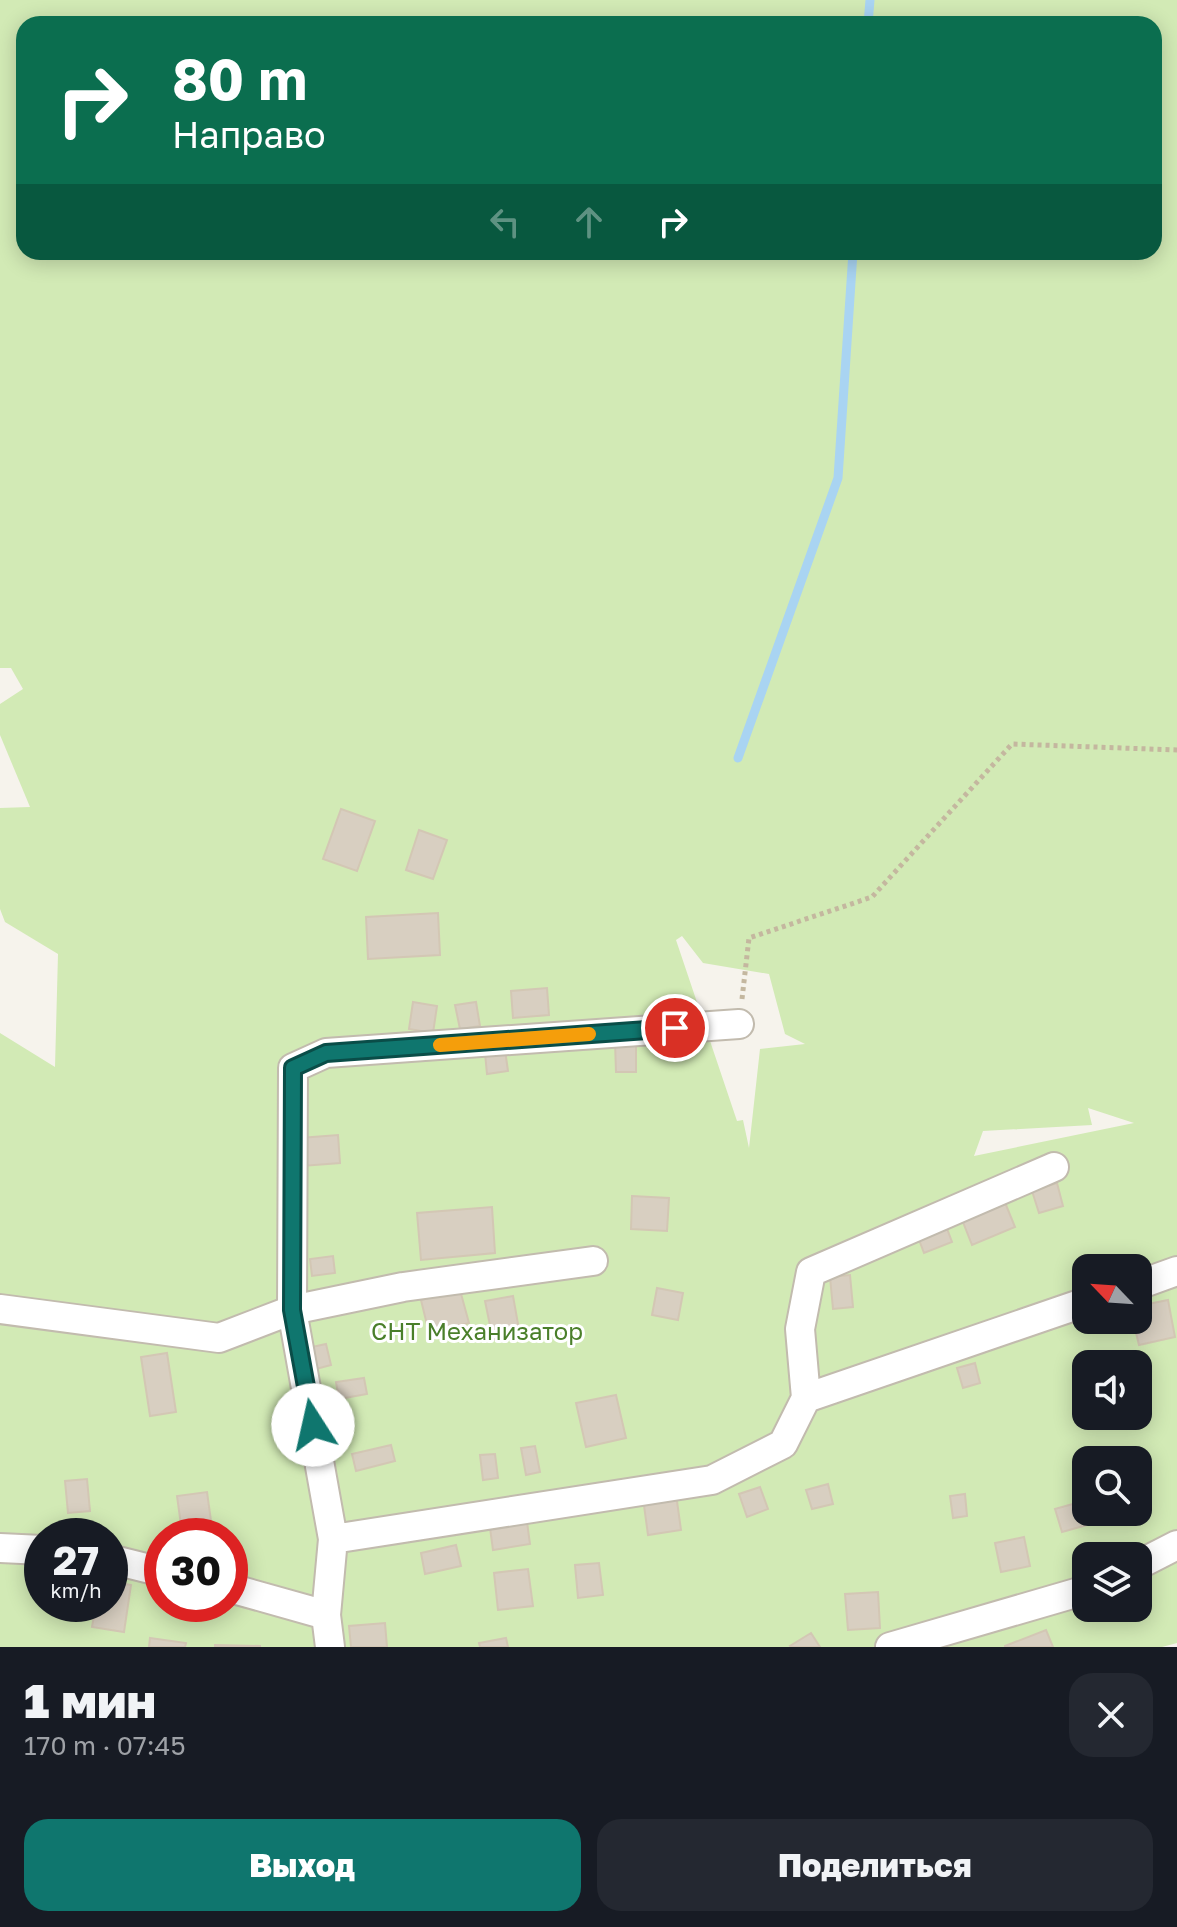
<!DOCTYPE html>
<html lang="ru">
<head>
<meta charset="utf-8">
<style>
  :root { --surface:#171b24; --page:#242831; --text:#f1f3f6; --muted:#9ea1a6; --accent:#0f766e }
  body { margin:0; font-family:"Golos Text",sans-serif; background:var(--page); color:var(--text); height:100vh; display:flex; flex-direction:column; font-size:30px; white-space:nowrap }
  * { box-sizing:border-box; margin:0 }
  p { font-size:26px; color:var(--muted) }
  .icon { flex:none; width:44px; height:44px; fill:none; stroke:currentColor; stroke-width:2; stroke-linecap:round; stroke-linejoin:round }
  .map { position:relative; height:1647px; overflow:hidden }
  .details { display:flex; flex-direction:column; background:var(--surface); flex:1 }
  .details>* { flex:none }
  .top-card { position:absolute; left:16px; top:16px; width:1146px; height:244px; border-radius:24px; box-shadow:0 4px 20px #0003; background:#0b6e4f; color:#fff; overflow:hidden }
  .needle { width:52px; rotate:295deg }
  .tools { position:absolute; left:1072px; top:1254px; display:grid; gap:16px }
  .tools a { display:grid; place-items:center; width:80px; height:80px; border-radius:16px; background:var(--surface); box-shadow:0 4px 20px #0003; font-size:40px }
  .speed { position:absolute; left:24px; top:1518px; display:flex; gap:16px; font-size:40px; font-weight:700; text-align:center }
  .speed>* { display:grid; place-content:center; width:104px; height:104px; border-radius:50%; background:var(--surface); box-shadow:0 4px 20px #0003; line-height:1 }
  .speed small { font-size:20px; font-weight:400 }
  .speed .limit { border:12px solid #d22; background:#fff; color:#111 }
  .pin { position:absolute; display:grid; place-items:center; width:68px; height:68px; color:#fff; margin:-34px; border:4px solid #fff; border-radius:50%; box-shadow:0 2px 8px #0007 }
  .me { position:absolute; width:88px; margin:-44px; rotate:350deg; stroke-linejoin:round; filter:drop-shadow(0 0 6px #0008) }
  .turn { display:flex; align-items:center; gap:28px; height:168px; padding:0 24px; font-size:36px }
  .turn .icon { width:104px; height:104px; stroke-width:2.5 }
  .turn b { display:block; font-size:56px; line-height:68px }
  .lanes { display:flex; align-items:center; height:76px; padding:0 24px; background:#0003; justify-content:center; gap:40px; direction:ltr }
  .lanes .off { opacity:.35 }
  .round { display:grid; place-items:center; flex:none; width:84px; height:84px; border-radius:24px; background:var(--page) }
  .overview { display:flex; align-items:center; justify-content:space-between; height:136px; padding:0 24px }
  h1 { font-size:48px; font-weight:800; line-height:60px }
  .action { display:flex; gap:16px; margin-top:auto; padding:16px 24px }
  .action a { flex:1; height:92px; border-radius:24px; background:var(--accent); color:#fff; font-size:32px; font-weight:800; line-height:92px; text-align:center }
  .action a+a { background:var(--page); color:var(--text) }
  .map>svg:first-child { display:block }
</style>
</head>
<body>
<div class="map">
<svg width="1177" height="1647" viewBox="0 0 1177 1647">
  <rect width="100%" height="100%" fill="#f6f3ec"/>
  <path fill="#d2eab5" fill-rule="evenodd" d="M0 0H1177V1643L1162 1647H0V1033L55 1067 58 954 5 922 0 909V808L30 807 0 735V704L23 689 11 668H0ZM24 24H1154V252H24ZM682 936 703 963 769 974 785 1034 805 1044 760 1049 749 1148 743 1120 737 1121 676 940ZM1088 1108 1134 1123 974 1156 983 1131 1092 1125ZM1086 1268H1138V1320H1086ZM1086 1364H1138V1416H1086ZM1086 1460H1138V1512H1086ZM42 1536H110V1604H42ZM162 1536H230V1604H162ZM1086 1556H1138V1608H1086Z"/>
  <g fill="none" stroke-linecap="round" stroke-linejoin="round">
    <path stroke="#a9d4f2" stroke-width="9" d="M868 24 870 0
      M738 758 838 478 853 252"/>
  </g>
  <path fill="#d8cfc1" stroke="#d3c7b4" stroke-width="2" d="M341 809 375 821 357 871 323 859Z
    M419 830 447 840 433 879 406 870Z
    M438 913 440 955 368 959 366 917Z
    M547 988 549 1015 513 1018 511 991Z
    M413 1002 437 1006 433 1033 409 1029Z
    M476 1002 480 1026 460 1029 455 1005Z
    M615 1042H636V1072H616Z
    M505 1050 508 1071 487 1074 485 1053Z
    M338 1135 340 1163 302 1166 300 1138Z
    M1057 1183 1063 1206 1039 1213 1032 1191Z
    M632 1196 669 1198 667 1231 631 1229Z
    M1004 1200 1015 1227 972 1245 961 1217Z
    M492 1207 495 1253 421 1260 417 1213Z
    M946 1226 952 1242 924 1253 918 1237Z
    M333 1256 335 1273 312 1276 310 1259Z
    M850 1275 853 1307 833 1309 830 1277Z
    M657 1288 683 1293 678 1320 652 1315Z
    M460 1290 469 1323 429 1333 421 1300Z
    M513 1296 520 1335 493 1340 485 1301Z
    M1168 1300 1175 1337 1139 1345 1133 1320H1138V1306Z
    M326 1344 331 1365 316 1369 312 1347Z
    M167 1353 176 1412 150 1416 141 1357Z
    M975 1363 980 1383 963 1388 957 1368Z
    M364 1378 367 1394 339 1399 336 1382Z
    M616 1395 626 1438 586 1447 576 1403Z
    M391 1445 395 1461 356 1471 352 1454Z
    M535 1446 540 1472 526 1475 521 1448Z
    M495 1454 498 1478 483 1480 480 1455Z
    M87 1479 90 1511 68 1513 65 1481Z
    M828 1484 833 1504 812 1509 806 1490Z
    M760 1487 768 1509 747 1517 739 1494Z
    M207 1492 212 1528 182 1532 177 1496Z
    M676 1494 681 1530 648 1535 643 1498Z
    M965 1494 967 1516 953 1518 950 1496Z
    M1080 1502 1087 1525 1062 1532 1055 1509Z
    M527 1522 530 1544 493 1550 490 1528Z
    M1024 1537 1030 1566 1001 1572 995 1543Z
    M456 1545 461 1566 425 1574 421 1553Z
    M599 1563 603 1595 578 1598 575 1565Z
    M528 1569 533 1606 498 1610 494 1573Z
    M1139 1580 1147 1605 1116 1615 1114 1608H1138Z
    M110 1581 131 1585 124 1632 92 1627 96 1604H110Z
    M878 1592 880 1628 848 1630 845 1594Z
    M385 1623 387 1647H351L349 1626Z
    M1046 1630 1053 1647H1005V1646Z
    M811 1633 820 1647H791L790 1646Z
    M150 1638 186 1643 185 1647H149Z
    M506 1638 508 1647H480L479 1643Z
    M215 1645 260 1646V1647H215Z"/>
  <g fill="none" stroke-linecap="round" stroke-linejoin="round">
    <g stroke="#c2bbae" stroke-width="32">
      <path id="minor" d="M1138 1285 1177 1271
        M0 1309 219 1338 292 1310 403 1287 593 1261
        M806 1398 1086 1302
        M333 1539 712 1480 783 1444 806 1398 800 1329 811 1272 1054 1167
        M0 1548 42 1550
        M110 1559 162 1572
        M1138 1565 1177 1545
        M230 1588 326 1615
        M330 1647 326 1615 333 1539 292 1310 293 1068 326 1053 739 1024
        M890 1647 1086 1590"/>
    </g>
    <path stroke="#c4b79f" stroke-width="5" stroke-dasharray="4 4" stroke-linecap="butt" d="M742 999 749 938 872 897 1012 744 1177 750"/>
    <use href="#minor" stroke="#fff" stroke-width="28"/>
  </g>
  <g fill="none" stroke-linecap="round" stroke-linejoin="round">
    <g stroke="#0a4d48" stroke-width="20">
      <path id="route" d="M313 1425 292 1310 293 1068 326 1053 675 1028"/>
    </g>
    <use href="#route" stroke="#0f766e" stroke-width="14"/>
    <path stroke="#f59e0b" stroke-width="14" d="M440 1045 589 1034"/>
  </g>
  <g text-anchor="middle" stroke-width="6" stroke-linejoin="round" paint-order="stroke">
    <g font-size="24" fill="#4a7f2a" stroke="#fff">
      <text x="477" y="1340">СНТ Механизатор</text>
    </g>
  </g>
</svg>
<div class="tools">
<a><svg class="needle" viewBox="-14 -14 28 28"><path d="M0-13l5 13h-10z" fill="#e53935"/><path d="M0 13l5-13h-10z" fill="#9ea1a6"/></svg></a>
<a><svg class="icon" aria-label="sound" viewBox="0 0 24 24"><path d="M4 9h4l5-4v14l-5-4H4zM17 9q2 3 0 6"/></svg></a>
<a><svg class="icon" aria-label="search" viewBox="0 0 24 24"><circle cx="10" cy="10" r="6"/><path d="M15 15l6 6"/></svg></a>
<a><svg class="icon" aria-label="layers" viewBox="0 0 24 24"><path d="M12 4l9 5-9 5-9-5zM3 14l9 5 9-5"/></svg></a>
</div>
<div class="speed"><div>27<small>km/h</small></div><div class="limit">30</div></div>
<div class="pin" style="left:675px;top:1028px;background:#d93025"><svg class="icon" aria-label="arrive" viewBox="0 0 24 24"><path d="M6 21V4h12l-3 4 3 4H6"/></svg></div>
<svg class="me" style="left:313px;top:1425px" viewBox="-20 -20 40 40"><circle r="19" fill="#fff"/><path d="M0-13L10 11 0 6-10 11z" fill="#0f766e"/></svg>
<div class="top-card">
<div class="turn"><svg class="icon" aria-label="right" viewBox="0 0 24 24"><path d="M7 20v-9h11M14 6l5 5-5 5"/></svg><div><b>80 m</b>Направо</div></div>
<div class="lanes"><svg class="icon off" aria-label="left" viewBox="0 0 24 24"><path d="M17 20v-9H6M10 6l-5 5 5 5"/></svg><svg class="icon off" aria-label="ahead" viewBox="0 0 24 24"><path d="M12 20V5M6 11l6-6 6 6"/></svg><svg class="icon" aria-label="right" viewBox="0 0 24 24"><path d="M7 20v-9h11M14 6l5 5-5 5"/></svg></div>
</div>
</div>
<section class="details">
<div class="overview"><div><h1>1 мин</h1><p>170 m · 07:45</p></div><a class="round"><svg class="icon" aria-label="close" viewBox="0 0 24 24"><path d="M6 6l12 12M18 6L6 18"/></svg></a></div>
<div class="action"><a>Выход</a><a>Поделиться</a></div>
</section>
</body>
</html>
